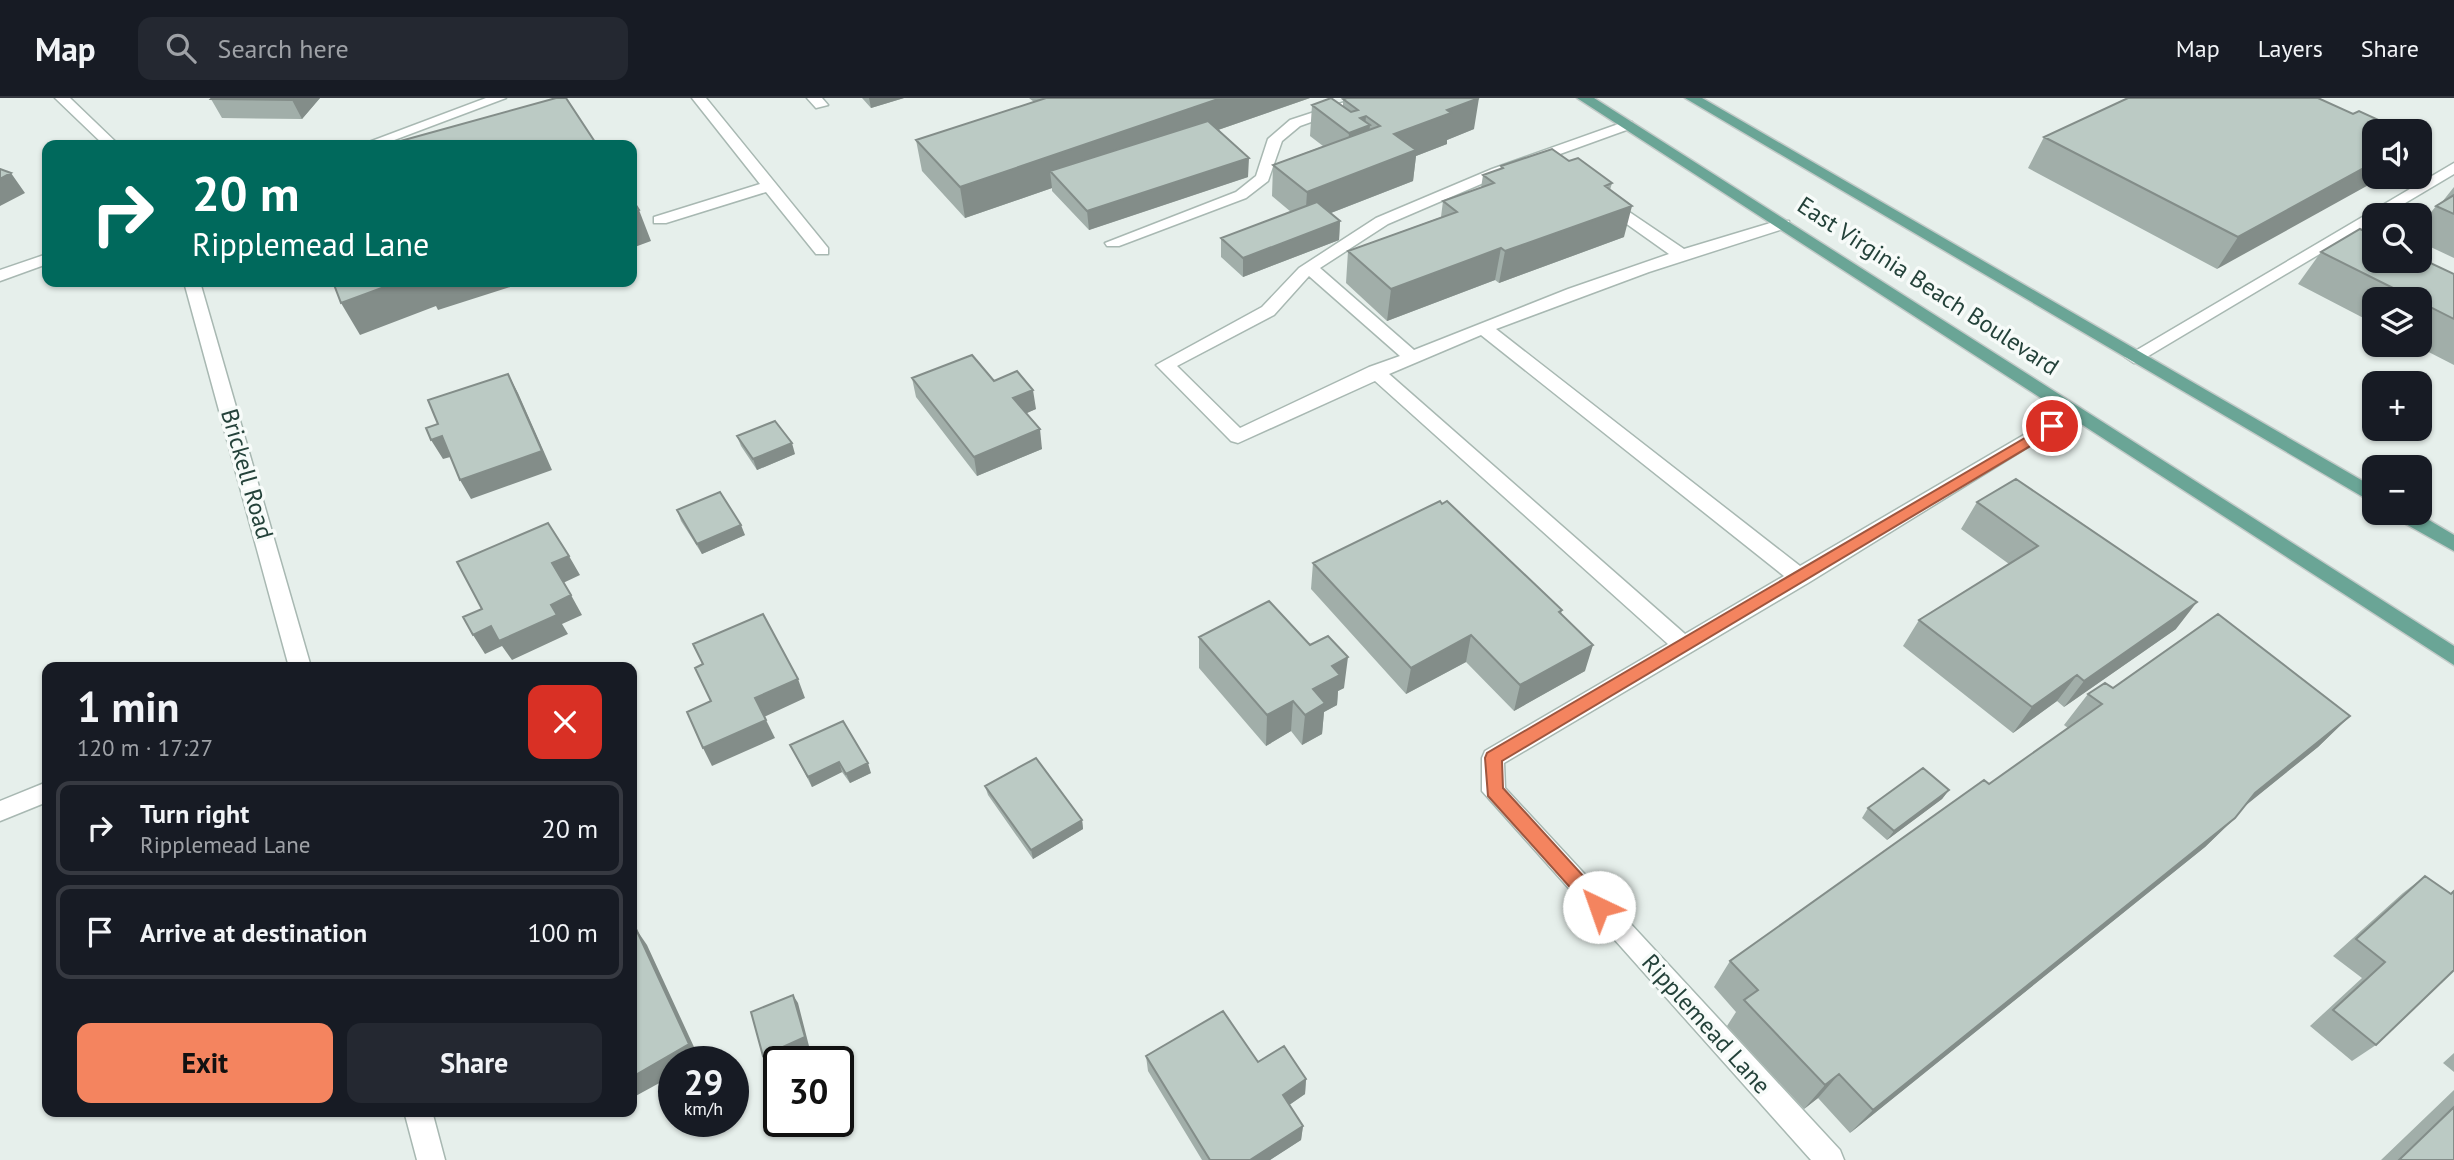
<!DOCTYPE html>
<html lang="en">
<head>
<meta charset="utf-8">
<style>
  :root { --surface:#171b24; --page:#242831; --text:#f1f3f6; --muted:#9ea1a6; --line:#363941; --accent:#f4845f }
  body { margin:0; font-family:"PT Sans",sans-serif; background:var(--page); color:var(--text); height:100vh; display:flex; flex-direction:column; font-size:26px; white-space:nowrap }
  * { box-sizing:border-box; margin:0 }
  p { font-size:23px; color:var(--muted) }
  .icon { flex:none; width:38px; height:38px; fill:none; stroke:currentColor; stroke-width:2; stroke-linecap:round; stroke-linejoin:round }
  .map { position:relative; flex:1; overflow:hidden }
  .details { position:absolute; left:42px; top:564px; width:595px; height:455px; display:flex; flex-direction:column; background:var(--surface); border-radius:14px; box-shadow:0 2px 5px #0004 }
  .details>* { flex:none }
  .top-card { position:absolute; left:42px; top:42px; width:595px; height:147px; border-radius:14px; box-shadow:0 2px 5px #0004; background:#00695c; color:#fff; overflow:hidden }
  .controls { position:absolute; left:2362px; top:21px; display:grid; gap:14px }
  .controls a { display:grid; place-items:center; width:70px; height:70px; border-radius:14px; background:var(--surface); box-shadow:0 2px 5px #0004; font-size:35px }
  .speed { position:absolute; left:658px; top:948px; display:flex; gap:14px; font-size:35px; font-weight:700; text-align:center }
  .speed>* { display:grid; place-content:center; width:91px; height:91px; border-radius:50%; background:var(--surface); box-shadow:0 2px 5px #0004; line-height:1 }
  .speed small { font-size:18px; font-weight:400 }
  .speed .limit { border:4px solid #111; border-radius:10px; background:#fff; color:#111 }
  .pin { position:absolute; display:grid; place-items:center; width:60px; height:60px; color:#fff; margin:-30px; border:4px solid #fff; border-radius:50%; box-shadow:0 2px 7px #0007 }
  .me { position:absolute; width:77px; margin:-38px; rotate:318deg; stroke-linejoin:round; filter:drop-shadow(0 0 5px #0008) }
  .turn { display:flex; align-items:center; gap:24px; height:147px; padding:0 35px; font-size:32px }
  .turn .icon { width:91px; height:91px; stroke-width:2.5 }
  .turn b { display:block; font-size:49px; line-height:60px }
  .round { display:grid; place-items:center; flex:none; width:74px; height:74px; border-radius:14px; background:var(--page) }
  .overview { display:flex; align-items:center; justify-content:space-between; height:119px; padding:0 35px }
  h1 { font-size:42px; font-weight:800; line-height:52px }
  .cta { display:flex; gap:14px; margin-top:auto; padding:14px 35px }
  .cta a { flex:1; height:80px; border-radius:14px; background:var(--accent); color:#111; font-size:28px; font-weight:800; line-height:80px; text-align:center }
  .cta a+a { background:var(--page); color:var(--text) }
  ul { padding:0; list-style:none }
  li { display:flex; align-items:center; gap:21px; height:94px; margin:0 14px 10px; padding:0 21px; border:4px solid var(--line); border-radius:14px }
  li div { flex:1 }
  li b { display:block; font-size:26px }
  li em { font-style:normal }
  header { display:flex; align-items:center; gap:42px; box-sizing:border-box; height:98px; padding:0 35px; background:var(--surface); border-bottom:2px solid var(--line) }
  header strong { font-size:33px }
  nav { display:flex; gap:38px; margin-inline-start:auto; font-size:24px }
  .search { width:490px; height:63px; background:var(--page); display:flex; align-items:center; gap:18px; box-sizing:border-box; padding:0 24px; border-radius:14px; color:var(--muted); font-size:26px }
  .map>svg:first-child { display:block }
</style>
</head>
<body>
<header>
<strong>Map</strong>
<div class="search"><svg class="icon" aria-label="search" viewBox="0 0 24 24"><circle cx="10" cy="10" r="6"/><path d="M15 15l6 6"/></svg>Search here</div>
<nav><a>Map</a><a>Layers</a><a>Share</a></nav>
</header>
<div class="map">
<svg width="2454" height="1062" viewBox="0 0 2454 1062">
  <rect width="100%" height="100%" fill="#e6efeb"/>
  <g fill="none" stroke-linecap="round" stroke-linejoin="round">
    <g stroke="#a8b8b2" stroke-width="3">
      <path id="minor" d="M55 0H70L119 47H104Z
        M486 0H506L381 47H361Z
        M692 0H706L828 150V156H816L766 94 666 125H654V119L760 86Z
        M807 0H822L828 7 816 10Z
        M1357 0H1378L1300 28 1282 43 1268 83 1246 100 1119 148H1107L1105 145 1236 94 1256 78 1268 41 1290 22Z
        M1627 23 1632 24V30L1502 77 1388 126 1320 170 1414 252 1568 191 1669 156 1600 107V101H1610L1684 151 1777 123H1789V129L1649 174 1496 231 1800 468 2068 311 2074 309 2083 315 1808 485 1504 665 1505 690 1840 1052 1844 1062H1811L1482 693V660L1485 653 1668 546 1375 283 1238 345 1231 343 1156 267 1262 209 1299 170 1376 120 1492 71ZM1309 178 1400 258 1369 269 1240 330 1177 268 1274 217ZM1481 237 1784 478 1685 536 1389 276Z
        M2454 65V76L2385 117H2375V123L2140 263 2134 265 2125 259Z
        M47 156V166L0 183V172Z
        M184 184H200L311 569H289Z
        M47 684V704L0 723V703Z
        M404 1013H432L445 1062H417Z"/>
    </g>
    <g stroke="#c2cac8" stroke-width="3">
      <path id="major" d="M1577 0H1594L2454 548V567Z
        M1685 0H1702L2375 390V406Z
        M2392 415H2417L2454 437V453L2395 420Z"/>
    </g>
    <use href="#minor" fill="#fff" fill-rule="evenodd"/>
    <use href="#major" fill="#6aa596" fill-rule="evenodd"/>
  </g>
  <path fill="#a1aea9" d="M212 0H320L302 21 222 20 211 1Z
    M862 0H904L871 10Z
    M1029 0H1310L1218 32 1248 79 1089 132 1052 93V90L965 120 922 73 916 42 1034 4Z
    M1343 1 1474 31 1447 42V46L1416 58 1413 83 1331 115 1340 123 1339 142 1243 179 1221 159V140L1291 114 1272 98 1273 67 1323 48 1310 38 1312 7 1343 8Z
    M2353 16 2217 171 2028 70 2044 39Z
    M1569 63 1612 85 1610 92 1624 139 1499 185 1495 182 1387 223 1346 185 1348 153 1441 119 1443 103 1481 90 1483 77 1500 71 1501 68Z
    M2454 89V160L2420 144V128L2436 108 2442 104Z
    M2321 154 2454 176V267L2415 247H2420V201H2375V226L2298 186Z
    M912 280 994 283 1036 311 1026 315 1042 351 977 378 916 299Z
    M737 338 795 356 757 372 741 348Z
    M1977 404 2176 531 2064 609 2057 603 2013 635 1903 548 1919 522 2009 466 1961 431Z
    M1442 406 1562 512 1561 516 1585 573 1514 613 1466 564 1406 596 1311 491 1313 465Z
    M677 412 745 437 702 456 681 423Z
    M1199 539 1344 590 1338 593 1337 607 1324 614 1322 636 1302 647 1291 633 1266 648 1199 570Z
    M2113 590 2350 618 2318 649 2244 708 2235 720 2205 749 1850 1035 1818 1000 1804 1011 1727 928 1736 914 1714 889 1730 863 1989 686 2068 630 2064 627 2088 596Z
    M790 647 871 675 850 685 842 674 812 689Z
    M985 688 1082 722 1083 731 1033 761 988 697Z
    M1949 692 1942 701 1887 742 1862 720 1868 710Z
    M2425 778 2450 796 2454 792V872L2376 947 2352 963 2310 928 2362 880 2333 858 2403 795Z
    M2454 955V974L2443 965Z
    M1146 958 1258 964 1306 981 1305 996 1289 1007 1303 1028 1301 1042 1270 1062H1202L1148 973Z
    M2454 992V1062H2381Z"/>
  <path fill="#838d89" d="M293 0H320L302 21 292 2Z
    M869 0H904L871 10Z
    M1221 0H1310L1062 86 1050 73 1052 90 965 120 960 89Z
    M1479 0 1474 31 1447 42V46L1416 58 1413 83 1305 125 1307 94 1394 36 1447 12Z
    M1366 18 1365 29 1370 27 1367 58 1347 66 1349 35 1360 20Z
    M1249 60 1248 79 1089 132 1087 113Z
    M2375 64V79H2383L2217 171 2238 139Z
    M11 75 25 95 0 108V81Z
    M1632 108 1624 139 1499 185 1505 153Z
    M639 112 651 143 632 150V114Z
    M1340 123 1339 142 1243 179V160Z
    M1501 150 1495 182 1387 223 1391 191Z
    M398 184H526L438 212 436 208 360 237 341 205Z
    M508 276 518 295 552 372 471 401 460 382Z
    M1033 292 1036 311 1016 320 1013 300Z
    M1040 331 1042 351 977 378 974 359Z
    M442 338 454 358 443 361 431 342Z
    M792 345 795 356 757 372 753 361Z
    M741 427 745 437 702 456 697 446Z
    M569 458 580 477 563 485 552 465Z
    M571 497 582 517 562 526 568 536 512 562 502 548 485 556 473 537 491 528 551 507Z
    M2197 504 2176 531 2064 609 2084 583Z
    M1471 537 1466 564 1406 596 1411 570Z
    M1593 547 1585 573 1514 613 1520 587Z
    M1348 559 1344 590 1338 593 1337 607 1324 614 1322 636 1302 647 1305 617 1313 591 1332 568Z
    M2077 577 2057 603 2013 635 2032 609Z
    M798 581 805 600 764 619 755 600Z
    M1293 603 1291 633 1266 648 1267 617Z
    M2350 618 2318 649 2224 725 2255 695Z
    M766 622 775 640 712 668 703 650Z
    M839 664 842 674 812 689 808 679Z
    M868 665 871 675 850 685 846 676Z
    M1949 692 1942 701 1887 742 1894 733Z
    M2235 720 2205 749 1850 1035 1873 1012Z
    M1082 722 1083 731 1033 761 1031 752Z
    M636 831 647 847 700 962 695 964H674V977L632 1000Z
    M793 897 798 905 809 948 768 966 763 958Z
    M1839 976 1818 1000 1804 1011 1825 987Z
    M1306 981 1305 996 1282 1012 1283 997Z
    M1303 1028 1301 1042 1270 1062H1250Z"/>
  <path fill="#bbcac4" stroke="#838d89" stroke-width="2" d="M212 0H293L292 2 211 1Z
    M556 0H566L597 47H386Z
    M1046 0H1221L960 89 916 42Z
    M1331 0 1351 14 1358 12 1343 1 1347 0H1479L1447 12 1451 15 1394 36 1416 52 1307 94 1273 67 1380 28 1366 18 1360 20 1370 27 1349 35 1312 7Z
    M2128 0H2318L2353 16 2359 13 2396 30 2390 33H2391H2375V64L2238 139 2044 39Z
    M1208 23 1249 60 1087 113 1050 73Z
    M1552 51 1569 63 1578 60 1612 85 1605 88 1632 108 1505 153 1501 150 1391 191 1348 153 1457 114 1443 103 1494 85 1483 77 1503 70 1501 68Z
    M0 71 11 75 0 81Z
    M2454 97V116L2436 108Z
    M632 101 639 112 632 114Z
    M1317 104 1340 123 1243 160 1221 140Z
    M2360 131 2375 138V163H2420V160L2454 176V221L2420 204V201H2415L2321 154Z
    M333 184H398L341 205Z
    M972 257 994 283 1017 273 1033 292 1013 300 1040 331 974 359 912 280Z
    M508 276 542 353 460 382 442 338 431 342 426 330 438 326 428 302Z
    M775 323 792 345 753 361 737 338Z
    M2016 381 2197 504 2084 583 2077 577 2032 609 1919 522 2038 448 1977 404Z
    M720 394 741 427 697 446 677 412Z
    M1440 403 1442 406 1447 403 1562 512 1559 514 1593 547 1520 587 1471 537 1411 570 1313 465Z
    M548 425 569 458 552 465 571 497 551 507 557 517 499 543 491 528 473 537 463 519 482 511 457 464Z
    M1269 503 1310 547 1328 538 1348 559 1332 568 1340 577 1313 591 1325 605 1305 617 1293 603 1267 617 1199 539Z
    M763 516 798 581 755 600 766 622 703 650 687 614 711 603 695 570 703 566 693 546Z
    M2218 516 2350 618 2255 695 2235 720 1873 1012 1839 976 1825 987 1744 902 1758 892 1730 863 1984 682 1989 686 2102 606 2088 596 2105 585 2113 590Z
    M843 623 868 665 846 676 839 664 808 679 790 647Z
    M1036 660 1082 722 1031 752 985 688Z
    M1923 670 1949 692 1894 733 1868 710Z
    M2425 778 2451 796 2454 793V872L2376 947 2333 912 2385 864 2356 841Z
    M636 831 689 946 632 979V833Z
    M793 897 805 939 763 958 751 914Z
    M1223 913 1258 964 1284 948 1306 981 1283 997 1303 1028 1250 1062H1210L1146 958Z
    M2454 1009V1062H2399Z"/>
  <path fill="#f4845f" stroke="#9f563e" stroke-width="2" d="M2052 324 2057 325V332L1502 663 1503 690 1606 803 1608 809 1606 815H1593L1488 698 1485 660 1487 655Z"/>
  <g text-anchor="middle" stroke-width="7" stroke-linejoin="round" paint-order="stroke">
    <g font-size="24" fill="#24423a" stroke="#f7fbf9">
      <text transform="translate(1928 188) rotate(33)" y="8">East Virginia Beach Boulevard</text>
      <text transform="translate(247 376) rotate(74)" y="8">Brickell Road</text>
      <text transform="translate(1706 926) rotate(48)" y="8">Ripplemead Lane</text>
    </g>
  </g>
</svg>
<div class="controls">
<a><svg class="icon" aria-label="sound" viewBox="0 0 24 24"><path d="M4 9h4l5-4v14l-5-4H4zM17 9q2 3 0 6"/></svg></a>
<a><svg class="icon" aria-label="search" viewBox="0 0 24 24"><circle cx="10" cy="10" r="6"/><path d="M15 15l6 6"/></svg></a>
<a><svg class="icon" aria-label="layers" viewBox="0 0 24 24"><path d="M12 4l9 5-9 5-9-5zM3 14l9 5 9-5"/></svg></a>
<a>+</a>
<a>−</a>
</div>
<div class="speed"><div>29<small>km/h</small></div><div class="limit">30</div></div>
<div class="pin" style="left:2052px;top:328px;background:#d93025"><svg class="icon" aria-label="arrive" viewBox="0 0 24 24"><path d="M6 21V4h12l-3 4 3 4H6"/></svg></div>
<svg class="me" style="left:1599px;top:809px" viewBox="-20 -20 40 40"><circle r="19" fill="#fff"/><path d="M0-13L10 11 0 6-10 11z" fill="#f4845f"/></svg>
<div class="top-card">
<div class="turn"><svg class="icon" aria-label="right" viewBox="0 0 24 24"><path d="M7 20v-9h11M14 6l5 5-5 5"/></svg><div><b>20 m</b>Ripplemead Lane</div></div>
</div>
<section class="details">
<div class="overview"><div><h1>1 min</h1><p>120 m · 17:27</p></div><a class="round" style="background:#d93025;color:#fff"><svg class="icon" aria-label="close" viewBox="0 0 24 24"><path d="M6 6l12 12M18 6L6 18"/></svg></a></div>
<ul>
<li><svg class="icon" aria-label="right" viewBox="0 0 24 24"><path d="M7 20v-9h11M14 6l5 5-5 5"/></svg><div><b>Turn right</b><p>Ripplemead Lane</p></div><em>20 m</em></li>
<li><svg class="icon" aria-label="arrive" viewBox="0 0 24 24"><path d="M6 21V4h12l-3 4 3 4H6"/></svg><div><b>Arrive at destination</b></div><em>100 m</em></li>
</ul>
<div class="cta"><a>Exit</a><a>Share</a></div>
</section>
</div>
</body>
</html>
